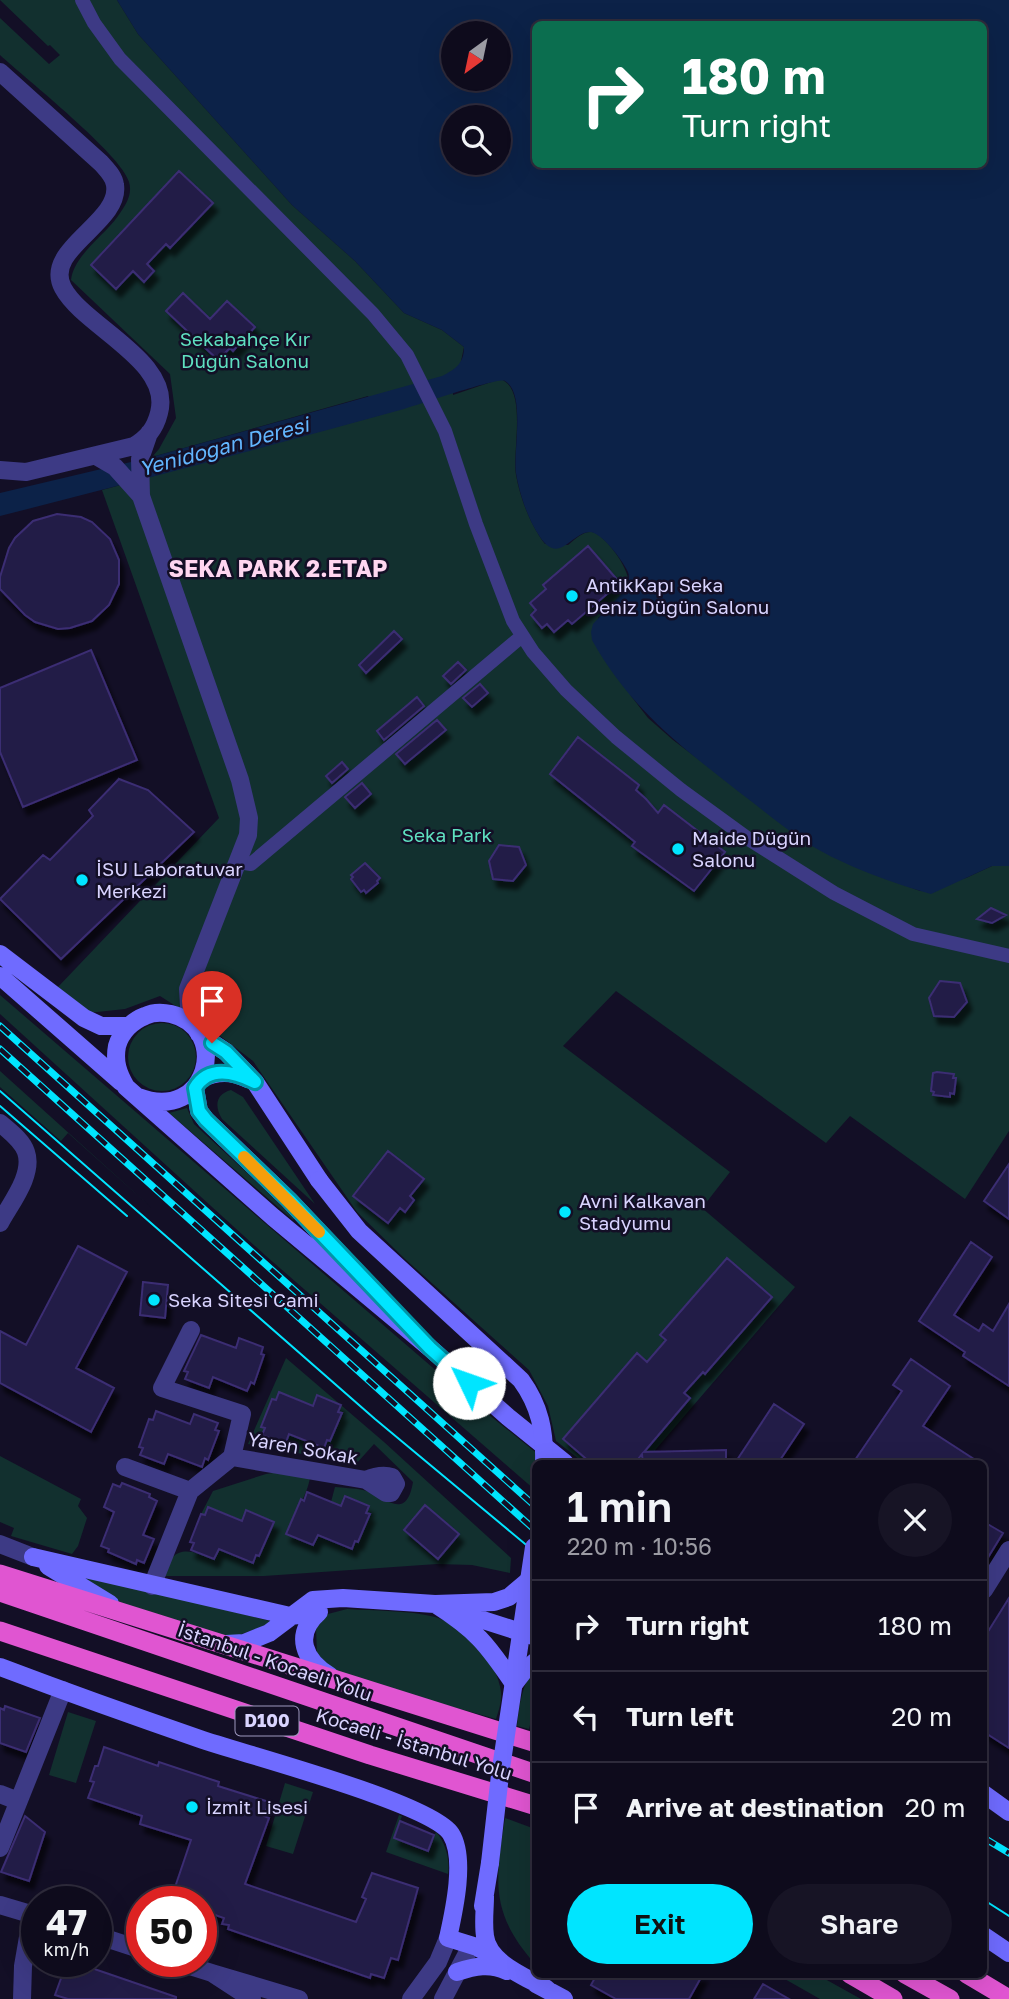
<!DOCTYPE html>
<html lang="en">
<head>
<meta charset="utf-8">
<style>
  :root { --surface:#0e0b1c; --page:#171425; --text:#f1f3f6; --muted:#9b9ba3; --line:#2e2b3b; --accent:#00e5ff }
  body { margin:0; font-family:"Golos Text",sans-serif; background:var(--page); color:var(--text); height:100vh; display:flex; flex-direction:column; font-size:26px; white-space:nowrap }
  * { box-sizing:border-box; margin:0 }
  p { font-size:23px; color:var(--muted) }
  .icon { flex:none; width:38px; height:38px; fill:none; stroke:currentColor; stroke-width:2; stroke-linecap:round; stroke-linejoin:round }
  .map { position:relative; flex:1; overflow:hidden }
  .drawer { position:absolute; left:532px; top:1460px; width:455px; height:518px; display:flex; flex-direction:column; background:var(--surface); border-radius:10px; box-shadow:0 7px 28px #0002,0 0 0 2px var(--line) }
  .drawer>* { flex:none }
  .top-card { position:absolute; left:532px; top:21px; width:455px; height:147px; border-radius:10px; box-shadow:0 7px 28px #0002,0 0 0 2px var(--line); background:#0b6e4f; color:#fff; overflow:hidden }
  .needle { width:46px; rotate:213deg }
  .fabs { position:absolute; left:441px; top:21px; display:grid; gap:14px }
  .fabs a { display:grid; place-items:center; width:70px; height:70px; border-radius:50%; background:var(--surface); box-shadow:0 7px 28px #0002,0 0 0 2px var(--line); font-size:35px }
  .speed { position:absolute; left:21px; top:1886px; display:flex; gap:14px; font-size:35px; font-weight:700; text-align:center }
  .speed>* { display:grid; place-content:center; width:91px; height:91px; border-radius:50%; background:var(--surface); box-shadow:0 7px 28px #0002,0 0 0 2px var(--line); line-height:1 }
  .speed small { font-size:18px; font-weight:400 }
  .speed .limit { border:10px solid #d22; background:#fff; color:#111 }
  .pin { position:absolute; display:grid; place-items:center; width:60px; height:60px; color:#fff; margin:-72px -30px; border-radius:50% 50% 50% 0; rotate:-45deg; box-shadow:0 0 7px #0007 }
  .pin .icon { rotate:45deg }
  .me { position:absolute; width:77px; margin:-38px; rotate:312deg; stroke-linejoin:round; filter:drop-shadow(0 0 5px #0008) }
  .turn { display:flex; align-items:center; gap:24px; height:147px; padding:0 35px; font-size:32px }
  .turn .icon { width:91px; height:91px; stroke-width:2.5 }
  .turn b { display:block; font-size:49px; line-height:60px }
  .round { display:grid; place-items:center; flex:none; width:74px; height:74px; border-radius:37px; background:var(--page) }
  .head { display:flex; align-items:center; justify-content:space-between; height:119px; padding:0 35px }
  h1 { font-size:42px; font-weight:600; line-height:52px }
  .cta { display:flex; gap:14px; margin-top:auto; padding:14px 35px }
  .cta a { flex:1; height:80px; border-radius:42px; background:var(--accent); color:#111; font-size:28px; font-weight:600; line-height:80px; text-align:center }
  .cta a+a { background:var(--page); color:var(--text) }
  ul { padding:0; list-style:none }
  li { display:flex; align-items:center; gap:21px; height:91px; padding:0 35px; border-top:2px solid var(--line) }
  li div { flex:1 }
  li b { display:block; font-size:26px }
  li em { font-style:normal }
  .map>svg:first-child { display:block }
</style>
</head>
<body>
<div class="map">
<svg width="1009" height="1999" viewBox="0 0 1009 1999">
  <defs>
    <filter id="shadow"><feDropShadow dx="4.5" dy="8" stdDeviation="2" flood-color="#0009"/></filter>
  </defs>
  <rect width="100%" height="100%" fill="#130f26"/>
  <path fill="#12302f" d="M0 0H117L138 34 292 205 355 261 404 313 442 330 464 347 460 366 452 371 453 395 500 379C528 388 512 451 516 475 520 498 531 526 545 544L568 545C575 539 583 531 592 532 606 535 632 572 628 585 624 598 608 609 598 618L631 696 648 718 673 740 813 846 845 862 920 891 966 878 992 866H1009V1131L965 1199 850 1116 826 1143 616 991 563 1046 730 1172 702 1208 795 1287 644 1463H584L556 1441 548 1406 529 1370 405 1259 357 1212 253 1061 207 1026 160 996 125 1009 88 1013 57 988 219 818 102 490 380 415 368 396 152 457 159 449 176 418 170 374 71 280C74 255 104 236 118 216 125 206 133 195 129 182 122 155 26 79 0 55V18L49 64 60 55 50 45 48 46Z
    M0 995 468 1398 549 1463H536L535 1490 266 1256 0 1014Z
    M128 1057a34 34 0 1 1 68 0a34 34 0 1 1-68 0Z
    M0 1071 153 1209 68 1133 61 1141 0 1087Z
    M231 1090 243 1097 315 1204 222 1119C214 1106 216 1094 231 1090Z
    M187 1108 194 1124 295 1217 293 1220 169 1113Z
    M286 1358 384 1442 511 1558 510 1573 472 1565 437 1564 264 1576H165C171 1543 191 1550 214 1559L220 1547 230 1551 229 1554 253 1563 263 1548 264 1535 268 1536 271 1529 246 1511 241 1524 232 1516 208 1507 205 1515 201 1514 213 1491 266 1474 286 1471 310 1478C306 1498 299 1501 296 1521L292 1519 289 1527 293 1529 290 1536 313 1545 319 1532 328 1539 352 1549 362 1534 363 1521 367 1522 370 1515 366 1513 368 1506 346 1496 340 1509 331 1502 335 1487C344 1488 354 1488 363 1490 385 1496 406 1523 413 1482L374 1444 356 1464 248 1444Z
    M0 1456 81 1499 78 1506 87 1518 78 1546 72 1554 11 1536 14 1528 0 1522Z
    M67 1570 274 1622 231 1638 131 1611Z
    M347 1609C376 1611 407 1610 435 1617 463 1625 498 1661 501 1692 502 1701 499 1710 496 1719L345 1677 331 1669 317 1654 316 1628 328 1614Z
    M535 1668V1705L529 1729 517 1726C519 1705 522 1684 535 1668Z
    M68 1712 96 1721 76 1783 49 1775Z
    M285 1783 313 1792 293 1854 266 1846Z
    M399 1815 402 1816 394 1838 428 1851 436 1832C446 1843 450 1860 448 1874L386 1852Z
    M505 1818 535 1829V1889L530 1908 535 1964C490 1913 495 1882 505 1818Z
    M776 1974H816L861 1999H820Z"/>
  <path fill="#0c2248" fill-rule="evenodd" d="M117 0H1009V866H992L931 894C895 884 843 865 812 846 786 830 763 810 739 792 679 745 630 708 592 640L591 632 593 624 627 588C628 582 630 577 628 572 623 561 601 531 589 532 570 534 559 565 540 537 528 520 519 492 516 473 513 451 526 393 505 381 499 377 418 405 404 409 270 446 135 482 0 516V493L152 457 442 376C456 369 464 363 464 347L442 330 404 313 355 261 292 205 138 34ZM536 24H984V164H536ZM453 33H499V79H453ZM453 117H499V163H453Z"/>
  <path fill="#241b47" stroke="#3b2d73" stroke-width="2" filter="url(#shadow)" d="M179 171 213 203 170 248 166 244 147 264 154 271 144 282 133 271 116 289 91 265Z
    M183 293 210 319 227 301 255 327 233 351 230 348 218 360 166 311Z
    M57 514 81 517 92 522 110 539 119 560V584L109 605 92 621 70 628 58 629 35 622 25 615 0 589V577L9 548 15 538 33 521Z
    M588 546 620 583 572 624 568 620 554 632 547 624 542 628 531 615 536 610 530 603 546 589 543 585Z
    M394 631 402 639 366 673 359 665Z
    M91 650 137 760 23 807 0 752V688Z
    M458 662 466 670 451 684 443 676Z
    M480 684 488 693 472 707 463 698Z
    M417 697 424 706 384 740 377 731Z
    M437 720 446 730 405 764 396 754Z
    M578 737 639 785 636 790 646 799 658 813 664 805 725 852 694 891 632 846 635 842 550 774Z
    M342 762 348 769 332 783 326 776Z
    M119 779 148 790 194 832 61 959 0 899 43 855 50 860 93 816 89 810Z
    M362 783 371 794 355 808 345 797Z
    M499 845 519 847 526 865 513 881 493 879 489 861Z
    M365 863 380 878 377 881 378 883 366 893 364 890 361 892 351 879 353 877 351 875Z
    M991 908 1006 915 992 923 977 919Z
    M940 981 960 983 967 1002 954 1017 934 1016 929 998Z
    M937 1072 954 1074 953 1078H956L954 1094 950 1093V1097L933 1095 934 1092 931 1091 933 1073Z
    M388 1151 424 1179 410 1196 414 1200 405 1212 400 1208 388 1223 353 1196Z
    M1009 1164V1219L984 1201Z
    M971 1242 992 1257 954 1315 979 1331 983 1324 993 1331 1009 1304V1386L963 1356 965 1352 919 1321Z
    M78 1246 127 1272 76 1368 114 1388 91 1432 0 1383V1331L26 1345Z
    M727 1258 772 1297 705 1374 703 1372 684 1393 690 1398 644 1452 726 1450V1463H643L642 1454 635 1463H591L563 1439 637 1353 647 1362 666 1340 660 1335Z
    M143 1282 168 1285 165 1318 140 1315Z
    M201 1335 236 1348 239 1338 263 1347 261 1354 264 1355 254 1384 251 1382 247 1391 213 1377 209 1388 185 1379 188 1372 184 1371Z
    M911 1359 950 1386 923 1426 980 1463H853L902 1391 893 1385Z
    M279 1392 313 1406 317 1395 341 1405 338 1412 342 1413 330 1441 327 1440 324 1448 289 1434 285 1445 262 1435 265 1428 261 1427 272 1399 276 1400Z
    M774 1404 804 1424 778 1463H735Z
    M156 1411 190 1424 194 1414 218 1423 215 1430 219 1431 208 1460 205 1458 202 1467 168 1454 164 1464 140 1455 143 1448 139 1447 149 1419 153 1420Z
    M122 1483 150 1494 149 1497 157 1501 143 1535 154 1539 144 1563 137 1560 136 1564 108 1552 109 1549 101 1546 114 1512 104 1507 113 1484 120 1487Z
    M307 1492 341 1506 345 1496 369 1506 366 1513 370 1514 358 1542 355 1541 352 1549 318 1535 313 1545 286 1534 301 1499 304 1501Z
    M425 1505 459 1534 438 1559 404 1530Z
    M208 1507 242 1521 246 1510 274 1522 259 1556 256 1555 253 1563 219 1549 214 1559 191 1550 194 1543 190 1542 201 1514 205 1515Z
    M984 1522 1003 1533 984 1564Z
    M1009 1598V1748L984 1732V1638Z
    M5 1706 40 1718 26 1752 0 1743V1708L4 1710Z
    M104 1747 158 1766 159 1762 219 1782 218 1786 269 1802 264 1816 269 1818 245 1884 356 1922 366 1899 362 1897 372 1873 418 1888 398 1960 391 1958 384 1978 371 1974 370 1978 228 1929 229 1925 222 1924 224 1918 201 1910V1902H170L191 1840 140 1824 142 1816 88 1798 94 1782 90 1781 95 1766H98Z
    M25 1816 45 1832 29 1881 1 1872Z
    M400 1821 434 1835 428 1851 394 1838Z
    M67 1962H74L106 1973 176 1997V1999H68L55 1995Z
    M597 1974H703L689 1999H616L591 1985Z
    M763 1984 789 1999H754Z"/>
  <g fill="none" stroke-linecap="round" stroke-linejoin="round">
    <path stroke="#3d3a85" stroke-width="14" d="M82 0 94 23 120 59 373 314 407 355 445 431 476 524 513 621 533 652 566 690 616 737 681 790 747 838 834 893 913 934 1009 956
      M238 862 251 864 522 636"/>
    <path stroke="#3d3a85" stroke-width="18" d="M0 72 101 163C106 169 114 176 115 185 121 223 42 249 63 288 84 327 173 361 159 413 155 429 147 438 134 446L26 472 0 470
      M149 433 140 459 141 496 240 780 249 818 248 835 188 989 190 1023
      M96 456 115 467 141 496
      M0 1123C9 1131 22 1140 26 1152 34 1175 10 1204 0 1223
      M232 1457 366 1480 386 1493H391L396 1484 392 1477C383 1474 375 1476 366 1480
      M125 1467 190 1491
      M0 1544 33 1557
      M152 1586 190 1491 232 1457 242 1414 162 1388 191 1330
      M984 1590 1009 1550
      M0 1794 18 1801
      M0 1848 63 1690
      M0 1905 37 1916
      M96 1935 142 1950
      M177 1962 212 1973 252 1999
      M212 1973 299 1999
      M22 1999 23 1966 32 1914
      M411 1999 438 1962 448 1938"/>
    <path stroke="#3d3a85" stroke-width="18" d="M443 1999 471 1946"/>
    <path stroke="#6f6bff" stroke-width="18" d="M0 954 84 1018 101 1026H129
      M0 976 121 1082
      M199 1034 226 1052 255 1082 319 1180
      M200 1079C218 1071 231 1071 248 1079
      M195 1088 199 1111 206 1120 289 1200 372 1288
      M138 1097C209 1124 231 1028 171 1014 162 1012 153 1012 145 1016 132 1021 121 1032 117 1046 114 1062 118 1073 126 1087L273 1217 430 1348 508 1417 565 1463
      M33 1557 290 1616 317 1613
      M48 1566 110 1604
      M435 1604C476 1630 487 1644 514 1684L524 1671 536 1661
      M319 1612C293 1635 304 1660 330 1676
      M458 1612 536 1637
      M226 1644 244 1643 269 1633 313 1600 343 1598 435 1604 494 1602 509 1597 529 1580
      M0 1667C66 1692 133 1716 200 1739 243 1754 432 1803 451 1834 466 1858 454 1911 448 1938L477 1947 499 1960
      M984 1794 1009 1812
      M485 1896C485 1909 483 1923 485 1936 488 1963 526 1977 547 1989
      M483 1906 490 1863
      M984 1936 1009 1953
      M457 1972C475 1966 490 1963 507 1971
      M536 1984 564 1999"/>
    <path stroke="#e055d1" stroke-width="19" d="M0 1574 536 1743
      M0 1592 536 1774
      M0 1631 370 1755 536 1806
      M850 1974 893 1999
      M905 1974 950 1999
      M967 1974 1009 1999"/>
    <path stroke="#00e5ff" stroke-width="2" d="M0 1091 375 1419 536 1553
      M0 1106 127 1216
      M984 1900 1009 1916"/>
    <g stroke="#00e5ff" stroke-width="7">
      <path id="rail" d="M0 1026 536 1507
        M0 1049 536 1531
        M984 1838 1009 1853"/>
    </g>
    <use href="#rail" stroke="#130f26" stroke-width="4.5" stroke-dasharray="13" stroke-linecap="butt"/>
    <path stroke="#6f6bff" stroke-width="18" d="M319 1180 359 1231 521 1380C540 1406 545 1432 544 1463
      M490 1863 500 1775 534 1547"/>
  </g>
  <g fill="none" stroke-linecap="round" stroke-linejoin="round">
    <g stroke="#0095a6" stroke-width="18">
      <path id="route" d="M212 1043 226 1052 255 1082C234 1072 209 1065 195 1088L199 1111 206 1120 289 1200 430 1348 469 1383"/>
    </g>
    <use href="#route" stroke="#00e5ff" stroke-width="12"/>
    <path stroke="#f59e0b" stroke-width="12" d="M244 1157 319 1232"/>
  </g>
  <g fill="#00e5ff" stroke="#130f26" stroke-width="2.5">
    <circle cx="572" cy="596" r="7"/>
    <circle cx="678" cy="849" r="7"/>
    <circle cx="82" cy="880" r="7"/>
    <circle cx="565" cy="1212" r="7"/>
    <circle cx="154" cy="1300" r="7"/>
    <circle cx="192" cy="1807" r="7"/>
  </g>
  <g text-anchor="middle" stroke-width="5" stroke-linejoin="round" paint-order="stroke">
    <rect fill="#130f26" stroke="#9e99be" stroke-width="2" x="235.5" y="1706.5" width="63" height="29" rx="5"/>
    <g font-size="18" font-weight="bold" fill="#d9d4ff">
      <text x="267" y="1727">D100</text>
    </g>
    <g font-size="19" fill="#5fe0c0" stroke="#130f26">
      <text x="245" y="346">Sekabahçe Kır<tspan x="245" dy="22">Düğün Salonu</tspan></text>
      <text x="447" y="842">Seka Park</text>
    </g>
    <g font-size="19" fill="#d9d4ff" stroke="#130f26" text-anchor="start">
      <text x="586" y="592">AntikKapı Seka<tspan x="586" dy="22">Deniz Düğün Salonu</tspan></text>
      <text x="692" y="845">Maide Düğün<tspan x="692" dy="22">Salonu</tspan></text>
      <text x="96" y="876">İSU Laboratuvar<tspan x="96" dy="22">Merkezi</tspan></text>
      <text x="579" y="1208">Avni Kalkavan<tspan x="579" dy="22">Stadyumu</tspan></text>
      <text x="168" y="1307">Seka Sitesi Cami</text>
      <text x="206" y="1814">İzmit Lisesi</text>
    </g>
    <g font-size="19" fill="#d9d4ff" stroke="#130f26">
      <text transform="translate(303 1448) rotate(10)" y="7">Yaren Sokak</text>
      <text transform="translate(275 1662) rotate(19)" y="7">İstanbul - Kocaeli Yolu</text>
      <text transform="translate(414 1744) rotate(17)" y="7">Kocaeli - İstanbul Yolu</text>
    </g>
    <g font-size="21" font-style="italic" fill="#62b6ff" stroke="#130f26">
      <text transform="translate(224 447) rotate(-15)" y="7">Yenidoğan Deresi</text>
    </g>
    <g font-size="23" font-weight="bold" fill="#ffd6f0" stroke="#130f26">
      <text x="278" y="577">SEKA PARK 2.ETAP</text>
    </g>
  </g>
</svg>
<div class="fabs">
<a><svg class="needle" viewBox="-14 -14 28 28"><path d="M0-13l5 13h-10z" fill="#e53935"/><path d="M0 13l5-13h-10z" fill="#9b9ba3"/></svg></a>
<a><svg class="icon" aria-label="search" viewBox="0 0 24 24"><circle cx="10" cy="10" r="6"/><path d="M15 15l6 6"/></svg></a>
</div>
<div class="speed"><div>47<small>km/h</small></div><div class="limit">50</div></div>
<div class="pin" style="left:212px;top:1043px;background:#d93025"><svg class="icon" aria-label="arrive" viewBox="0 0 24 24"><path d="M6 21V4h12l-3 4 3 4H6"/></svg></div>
<svg class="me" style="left:469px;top:1383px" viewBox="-20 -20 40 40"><circle r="19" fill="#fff"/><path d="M0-13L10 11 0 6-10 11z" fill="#00e5ff"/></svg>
<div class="top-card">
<div class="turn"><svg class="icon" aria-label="right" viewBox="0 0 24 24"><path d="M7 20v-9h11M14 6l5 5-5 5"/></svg><div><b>180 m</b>Turn right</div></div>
</div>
<section class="drawer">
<div class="head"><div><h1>1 min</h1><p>220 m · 10:56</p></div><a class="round"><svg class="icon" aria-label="close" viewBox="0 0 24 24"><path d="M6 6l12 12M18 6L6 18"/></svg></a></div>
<ul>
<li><svg class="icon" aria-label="right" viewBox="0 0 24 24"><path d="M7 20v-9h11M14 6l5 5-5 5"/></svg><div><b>Turn right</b></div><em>180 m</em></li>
<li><svg class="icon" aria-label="left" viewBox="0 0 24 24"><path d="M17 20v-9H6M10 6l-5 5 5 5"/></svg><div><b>Turn left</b></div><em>20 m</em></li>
<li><svg class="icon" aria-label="arrive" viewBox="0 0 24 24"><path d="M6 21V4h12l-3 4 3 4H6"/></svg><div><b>Arrive at destination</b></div><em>20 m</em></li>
</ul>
<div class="cta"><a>Exit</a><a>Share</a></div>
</section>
</div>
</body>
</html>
